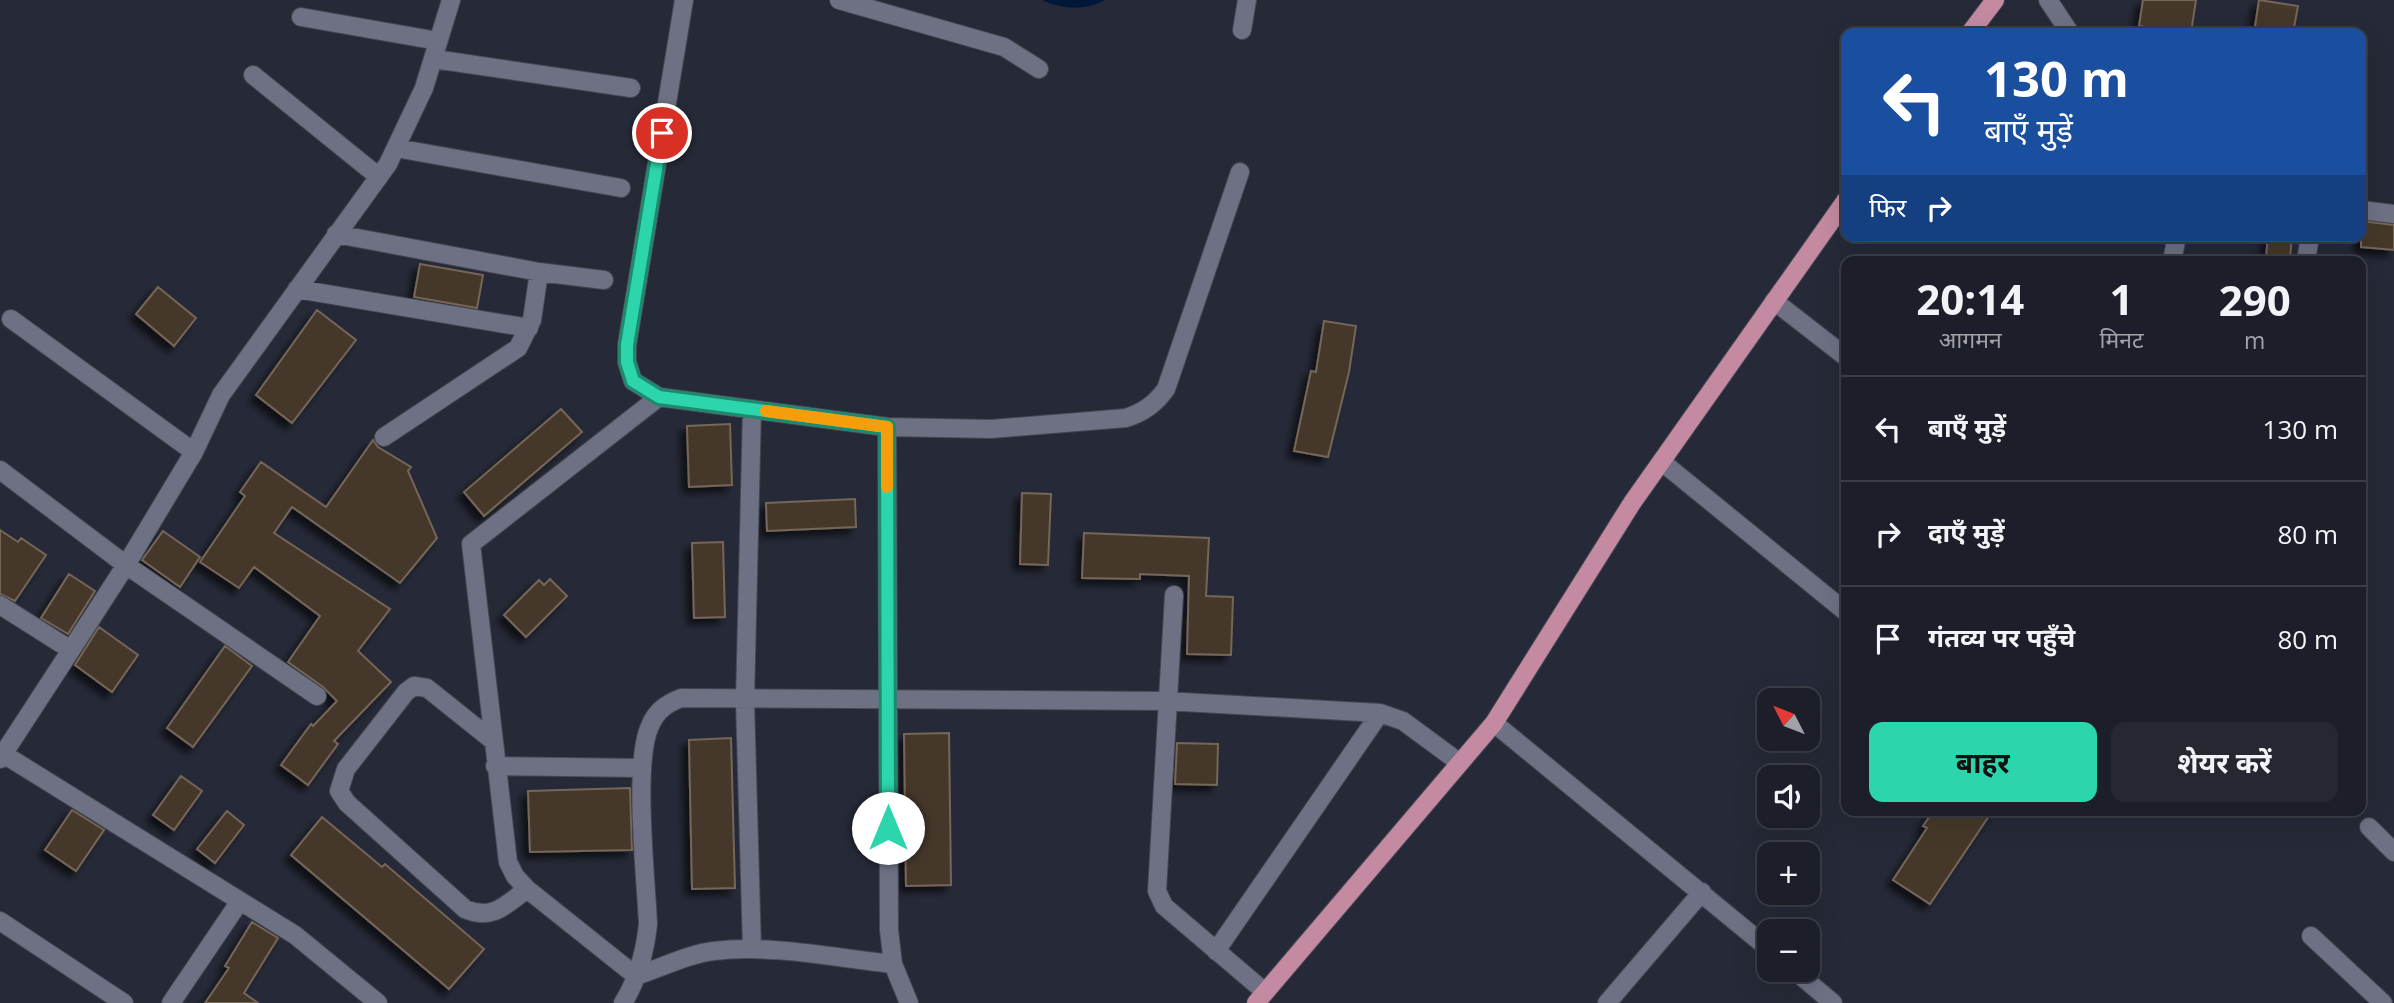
<!DOCTYPE html>
<html lang="hi">
<head>
<meta charset="utf-8">
<style>
  :root { --surface:#1c1f29; --page:#252731; --text:#f1f3f6; --muted:#a0a2a8; --line:#3a3d46; --accent:#2cd5ab }
  body { margin:0; font-family:"Open Sans","Noto Sans Devanagari",sans-serif; background:var(--page); color:var(--text); height:100vh; display:flex; flex-direction:column; font-size:26px; white-space:nowrap }
  * { box-sizing:border-box; margin:0 }
  p { font-size:23px; color:var(--muted) }
  .icon { flex:none; width:38px; height:38px; fill:none; stroke:currentColor; stroke-width:2; stroke-linecap:round; stroke-linejoin:round }
  .map { position:relative; flex:1; overflow:hidden }
  .sheet { position:absolute; left:1841px; top:256px; width:525px; height:560px; display:flex; flex-direction:column; background:var(--surface); border-radius:14px; box-shadow:0 7px 28px #0002,0 0 0 2px var(--line) }
  .sheet>* { flex:none }
  .top-card { position:absolute; left:1841px; top:28px; width:525px; height:214px; border-radius:14px; box-shadow:0 7px 28px #0002,0 0 0 2px var(--line); background:#1a4fa0; color:#fff; overflow:hidden }
  .needle { width:46px; rotate:312deg }
  .fabs { position:absolute; left:1757px; top:688px; display:grid; gap:14px }
  .fabs a { display:grid; place-items:center; width:63px; height:63px; border-radius:14px; background:var(--surface); box-shadow:0 7px 28px #0002,0 0 0 2px var(--line); font-size:35px }
  .pin { position:absolute; display:grid; place-items:center; width:60px; height:60px; color:#fff; margin:-30px; border:4px solid #fff; border-radius:50%; box-shadow:0 2px 7px #0007 }
  .me { position:absolute; width:77px; margin:-38px; rotate:0deg; stroke-linejoin:round; filter:drop-shadow(0 0 5px #0008) }
  .turn { display:flex; align-items:center; gap:24px; height:147px; padding:0 28px; font-size:32px }
  .turn .icon { width:91px; height:91px; stroke-width:2.5 }
  .turn b { display:block; font-size:49px; line-height:60px }
  .then { display:flex; align-items:center; height:66px; padding:0 28px; background:#0003; gap:14px; font-size:26px }
  .eta { display:flex; justify-content:space-evenly; align-items:center; height:119px; text-align:center }
  .eta b { font-size:42px; font-weight:700; line-height:49px }
  .button { display:flex; gap:14px; margin-top:auto; padding:14px 28px }
  .button a { flex:1; height:80px; border-radius:14px; background:var(--accent); color:#111; font-size:28px; font-weight:700; line-height:80px; text-align:center }
  .button a+a { background:var(--page); color:var(--text) }
  ul { padding:0; list-style:none }
  li { display:flex; align-items:center; gap:21px; height:105px; padding:0 28px; border-top:2px solid var(--line) }
  li div { flex:1 }
  li b { display:block; font-size:26px }
  li em { font-style:normal }
  .map>svg:first-child { display:block }
</style>
</head>
<body>
<div class="map">
<svg width="2394" height="1003" viewBox="0 0 2394 1003">
  <defs>
    <filter id="shadow"><feDropShadow dx="-6" dy="6" stdDeviation="3.5" flood-color="#0009"/></filter>
  </defs>
  <rect width="100%" height="100%" fill="#262937"/>
  <path fill="#001739" d="M1042 0H1105C1086 11 1061 9 1042 0Z"/>
  <path fill="#45392c" stroke="#746658" stroke-width="2" filter="url(#shadow)" d="M2143 0H2196L2191 33 2139 26Z
    M2259 0 2298 6 2293 33H2254Z
    M2361 221 2394 225V250L2361 247Z
    M2268 236H2292L2290 259 2266 257Z
    M420 264 483 275 477 308 414 297Z
    M158 287 196 318 174 346 136 314Z
    M317 310 356 340 292 423 256 395Z
    M1324 321 1356 326 1349 372 1328 457 1294 451 1311 371 1316 372Z
    M561 409 582 432 484 516 464 492Z
    M730 424 732 485 689 487 687 426Z
    M373 440 378 447 411 467 408 471 437 538 400 583 292 507 274 533 390 609 358 651 391 682 334 741 338 744 308 785 281 765 311 724 313 726 337 701 323 687 288 662 320 616 254 567 239 588 200 562 245 496 240 492 261 462 326 507Z
    M1022 493 1051 494 1048 565 1020 564Z
    M855 499 856 527 767 531 766 503Z
    M0 530 18 542 21 538 46 555 15 601 0 594Z
    M163 531 200 557 180 587 142 560Z
    M1084 533 1209 538 1206 596 1233 597 1231 655 1187 654 1189 576 1140 574V579L1082 578Z
    M723 542 725 617 694 618 692 543Z
    M69 574 95 591 68 634 41 618Z
    M550 579 567 596 526 637 504 615 539 580 544 585Z
    M99 627 138 655 112 692 75 665Z
    M225 646 252 666 193 747 167 728Z
    M949 733 951 885 906 886 904 734Z
    M731 738 735 888 692 889 689 740Z
    M1177 743 1218 744 1217 785 1175 784Z
    M181 776 202 791 174 830 153 815Z
    M630 788 632 850 530 852 528 791Z
    M72 810 104 830 76 871 45 850Z
    M1934 810H1993L1930 904 1893 880 1927 828 1923 826Z
    M227 811 244 825 215 863 197 849Z
    M322 817 382 867 385 864 484 949 449 989 291 855Z
    M252 922 278 938 244 993 258 1003H205L229 968 225 966Z"/>
  <g fill="none" stroke-linecap="round" stroke-linejoin="round">
    <g stroke="#454753" stroke-width="20">
      <path id="minor" d="M684 0 627 345V362L633 381 659 397 887 427 991 429 1126 418C1144 412 1155 404 1166 389L1240 172
        M839 0 1004 47 1039 69
        M2048 0 2070 33
        M301 17 438 41
        M1242 30 1247 0
        M434 59 631 88
        M253 75 379 177
        M396 148 621 188
        M2361 210 2394 214
        M336 234 539 272 604 280
        M2172 261 2177 236
        M2306 261 2310 236
        M297 289 529 328
        M1774 301 1846 357
        M11 319 194 452
        M659 397 471 544 508 862 515 876 527 889 636 976C661 968 688 954 714 951 772 944 835 958 893 964
        M887 427 889 930 893 964 909 1003
        M384 437 518 348 532 320 539 272
        M1662 462 1846 612
        M0 470 126 565 194 452 221 395 388 164 424 88 451 0
        M1174 595 1157 891 1164 906 1265 992
        M0 605 71 650 126 565 317 696
        M1494 723 1769 949
        M492 740 427 688 414 686 406 692 346 769 339 791 347 803 465 909C492 921 506 905 527 889
        M0 752 295 935 378 1003
        M0 759 71 650
        M495 766 642 768
        M2369 827 2394 852
        M0 921 124 1003
        M2311 936 2383 1003
        M752 949 745 701 752 409
        M1216 951 1380 713
        M1794 970 1833 1003
        M171 1003 240 901
        M623 1003C638 979 645 952 648 924 646 879 633 762 650 726 656 711 666 704 681 698L1165 701 1380 713 1403 721 1460 763
        M1607 1003 1702 892"/>
    </g>
    <g stroke="#454753" stroke-width="20">
      <path id="major" d="M1970 33 1995 0
        M1256 1003 1494 723 1632 503 1846 200"/>
    </g>
    <use href="#minor" stroke="#6e7183" stroke-width="18"/>
    <use href="#major" stroke="#c48aa2" stroke-width="18"/>
  </g>
  <g fill="none" stroke-linecap="round" stroke-linejoin="round">
    <g stroke="#1d8a6f" stroke-width="18">
      <path id="route" d="M662 133 627 345V362L633 381 659 397 887 427 888 828"/>
    </g>
    <use href="#route" stroke="#2cd5ab" stroke-width="12"/>
    <path stroke="#f59e0b" stroke-width="12" d="M766 411 887 427V487"/>
  </g>
</svg>
<div class="fabs">
<a><svg class="needle" viewBox="-14 -14 28 28"><path d="M0-13l5 13h-10z" fill="#e53935"/><path d="M0 13l5-13h-10z" fill="#a0a2a8"/></svg></a>
<a><svg class="icon" aria-label="sound" viewBox="0 0 24 24"><path d="M4 9h4l5-4v14l-5-4H4zM17 9q2 3 0 6"/></svg></a>
<a>+</a>
<a>−</a>
</div>
<div class="pin" style="left:662px;top:133px;background:#d93025"><svg class="icon" aria-label="arrive" viewBox="0 0 24 24"><path d="M6 21V4h12l-3 4 3 4H6"/></svg></div>
<svg class="me" style="left:888px;top:828px" viewBox="-20 -20 40 40"><circle r="19" fill="#fff"/><path d="M0-13L10 11 0 6-10 11z" fill="#2cd5ab"/></svg>
<div class="top-card">
<div class="turn"><svg class="icon" aria-label="left" viewBox="0 0 24 24"><path d="M17 20v-9H6M10 6l-5 5 5 5"/></svg><div><b>130 m</b>बाएँ मुड़ें</div></div>
<div class="then">फिर<svg class="icon" aria-label="right" viewBox="0 0 24 24"><path d="M7 20v-9h11M14 6l5 5-5 5"/></svg></div>
</div>
<section class="sheet">
<div class="eta">
<div><b>20:14</b><p>आगमन</p></div>
<div><b>1</b><p>मिनट</p></div>
<div><b>290</b><p>m</p></div>
</div>
<ul>
<li><svg class="icon" aria-label="left" viewBox="0 0 24 24"><path d="M17 20v-9H6M10 6l-5 5 5 5"/></svg><div><b>बाएँ मुड़ें</b></div><em>130 m</em></li>
<li><svg class="icon" aria-label="right" viewBox="0 0 24 24"><path d="M7 20v-9h11M14 6l5 5-5 5"/></svg><div><b>दाएँ मुड़ें</b></div><em>80 m</em></li>
<li><svg class="icon" aria-label="arrive" viewBox="0 0 24 24"><path d="M6 21V4h12l-3 4 3 4H6"/></svg><div><b>गंतव्य पर पहुँचे</b></div><em>80 m</em></li>
</ul>
<div class="button"><a>बाहर</a><a>शेयर करें</a></div>
</section>
</div>
</body>
</html>
